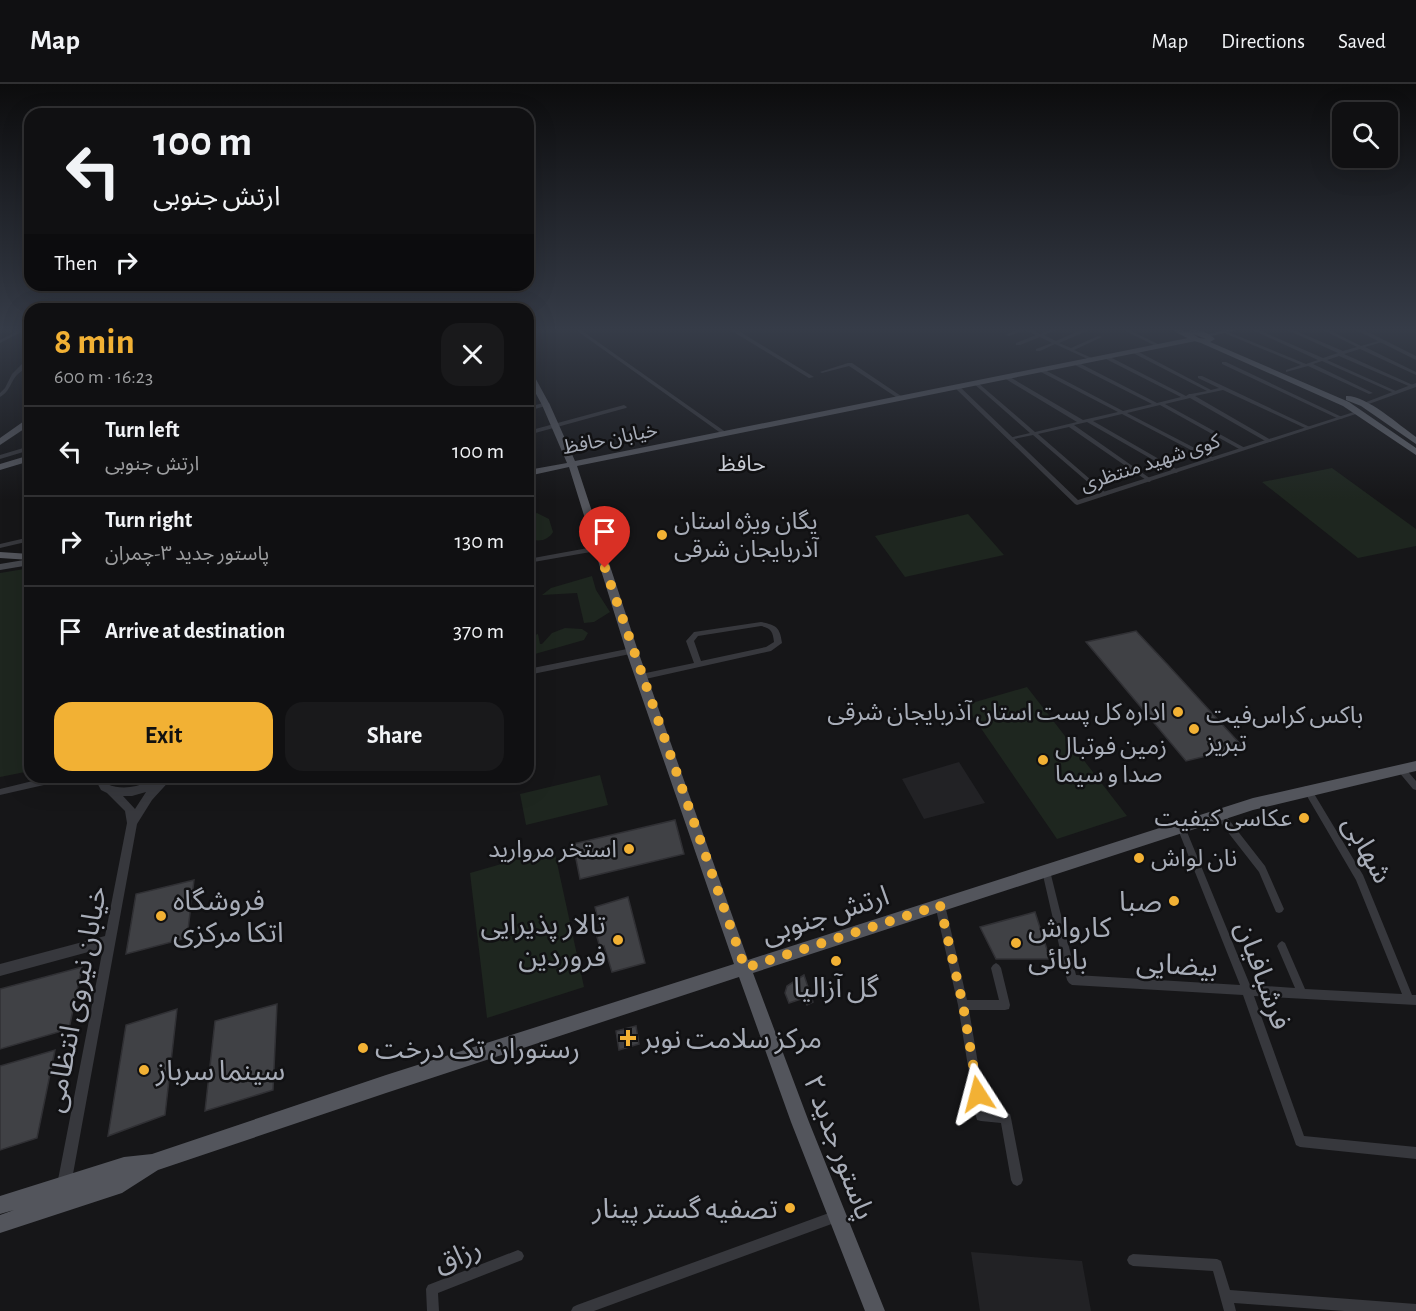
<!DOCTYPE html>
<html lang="en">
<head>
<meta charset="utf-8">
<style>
  :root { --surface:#101012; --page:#19191b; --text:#f1f3f6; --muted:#9c9d9f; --line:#303032; --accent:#f2b134 }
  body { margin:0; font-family:"Alegreya Sans","Noto Sans Arabic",sans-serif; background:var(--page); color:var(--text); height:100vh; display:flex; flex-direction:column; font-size:22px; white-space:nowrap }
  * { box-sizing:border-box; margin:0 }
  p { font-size:20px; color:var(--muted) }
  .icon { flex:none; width:33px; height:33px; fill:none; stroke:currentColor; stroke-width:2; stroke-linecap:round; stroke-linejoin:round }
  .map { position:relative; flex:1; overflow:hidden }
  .sheet { position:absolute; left:24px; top:219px; width:510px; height:480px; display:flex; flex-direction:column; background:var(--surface); border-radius:18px; box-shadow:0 6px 24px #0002,0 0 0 2px var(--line) }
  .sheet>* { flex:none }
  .hud { position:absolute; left:24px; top:24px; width:510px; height:183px; border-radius:18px; box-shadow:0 6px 24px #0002,0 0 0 2px var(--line); background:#101012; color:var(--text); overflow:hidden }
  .buttons { position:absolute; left:1332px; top:18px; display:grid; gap:12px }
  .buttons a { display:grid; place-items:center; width:66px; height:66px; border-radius:12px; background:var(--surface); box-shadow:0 6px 24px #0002,0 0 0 2px var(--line); font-size:30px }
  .pin { position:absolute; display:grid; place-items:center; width:51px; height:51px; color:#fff; margin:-62px -26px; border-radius:50% 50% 50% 0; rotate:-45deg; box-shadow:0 0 6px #0007 }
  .pin .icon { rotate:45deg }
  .me { position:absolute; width:66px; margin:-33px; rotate:351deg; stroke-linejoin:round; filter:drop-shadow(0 0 4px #0008) }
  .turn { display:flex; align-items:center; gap:21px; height:126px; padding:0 30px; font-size:27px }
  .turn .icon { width:78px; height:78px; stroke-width:2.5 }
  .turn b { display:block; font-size:42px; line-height:51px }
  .then { display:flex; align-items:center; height:57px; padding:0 30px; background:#0003; gap:12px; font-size:22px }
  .round { display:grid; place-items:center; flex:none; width:63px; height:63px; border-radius:18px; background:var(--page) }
  .head { display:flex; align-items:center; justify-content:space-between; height:102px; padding:0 30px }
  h1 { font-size:36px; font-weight:700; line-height:45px; color:var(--accent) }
  .button { display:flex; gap:12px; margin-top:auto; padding:12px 30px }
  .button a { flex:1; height:69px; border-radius:18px; background:var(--accent); color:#111; font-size:24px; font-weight:700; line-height:69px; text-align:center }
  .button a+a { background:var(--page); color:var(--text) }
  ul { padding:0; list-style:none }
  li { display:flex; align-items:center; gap:18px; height:90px; padding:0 30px; border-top:2px solid var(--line) }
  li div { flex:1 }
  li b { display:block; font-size:22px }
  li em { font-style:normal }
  header { display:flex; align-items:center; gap:36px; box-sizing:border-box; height:84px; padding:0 30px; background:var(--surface); border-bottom:2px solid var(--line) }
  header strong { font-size:28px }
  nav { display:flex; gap:33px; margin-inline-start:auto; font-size:21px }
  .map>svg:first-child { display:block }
</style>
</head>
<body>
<header>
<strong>Map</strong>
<nav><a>Map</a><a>Directions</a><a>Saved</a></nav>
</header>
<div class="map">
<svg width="1416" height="1227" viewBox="0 0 1416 1227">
  <rect width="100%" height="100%" fill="#161618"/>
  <path fill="#222225" d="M959 678 985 719 924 735 902 695Z
    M971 1168 1082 1177 1091 1227H980Z"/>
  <path fill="#1e261f" d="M1332 384 1416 445V462L1358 474 1262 398Z
    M537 429 549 435 553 448C548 457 536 459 529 453L528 432Z
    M968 430 1004 471 905 493 875 452Z
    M30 484V687L0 693V489Z
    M592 492 596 506 610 528 594 538 584 539 577 509 542 511 551 504Z
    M565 544 582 545 588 549 584 556 528 572V553L538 550 540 560H542L552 549Z
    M1027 603 1127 732 1057 755 965 621Z
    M600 691 608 721 526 741 520 710Z
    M554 765 584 903 487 934 470 789Z"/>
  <path fill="#404145" stroke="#303034" stroke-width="1.5" d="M1136 547 1168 581 1243 663 1186 677 1086 558Z
    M675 736 684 770 580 795 573 760Z
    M194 796 187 854 126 870 136 810Z
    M628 813 645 879 612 888 604 862 600 864 596 849 601 848 595 823Z
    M1035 828 1050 875H996L980 843Z
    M82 883 69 945 0 965V905Z
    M804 891 813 918 807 921 804 914 789 919 785 909 787 902Z
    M277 920 273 1006 205 1027 215 937Z
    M177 925 165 1031 108 1052 126 941Z
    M636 942 639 960 619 966 616 947Z
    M55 966 37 1054 0 1066V982Z"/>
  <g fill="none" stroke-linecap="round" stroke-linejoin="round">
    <path fill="#37383d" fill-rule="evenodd" d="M23 244H29L0 259V256Z
      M573 244H578L727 349 722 350Z
      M1021 244H1029L1040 250 1054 244H1060L1044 251 1056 257 1083 245H1087V247L1059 259 1071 264 1098 252 1102 253 1074 266 1094 275V276L1092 277 1055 260 1040 267H1036V265L1052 259 1040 253 1020 261H1016V259L1036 251 1025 246 1009 252 1005 251Z
      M1119 244H1125L1162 262 1158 263Z
      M1248 244H1254L1323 274 1338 269 1283 244H1289L1343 267 1357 263 1319 244H1325L1361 262 1382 256V258L1365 263 1416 288V291L1360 265 1344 270 1415 302 1411 303 1339 272 1327 276 1398 308 1394 309 1322 277 1313 280 1373 309 1369 310 1308 282 1286 288V286L1301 281 1222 248 1226 247 1306 280 1318 276Z
      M1131 266H1135L1211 306 1219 304 1198 294V292H1202L1312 344 1307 345 1223 306 1195 312 1271 356V358H1267L1190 314 1165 320 1245 364V366H1241L1160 321 1127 329 1214 374 1215 375 1212 377 1122 330 1093 337 1178 386V388L1176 389 1087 338 1074 341 1151 395V397L1149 398 1069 343 1038 350 1106 409V411L1104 412 1033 351 1009 356V354L1030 349 973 299 977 298 1035 348 1077 338 1004 294V292H1008L1083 336 1118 328 1039 287V285H1043L1123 327 1152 320 1073 280V278H1077L1157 319 1181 313 1104 274V272H1108L1186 312 1189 310H1191L1207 307 1131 268Z
      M28 274H30V278L25 283 30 282V284C9 289 15 304 0 313V309L5 304 12 290Z
      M1222 278H1226L1344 334 1339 335 1222 280Z
      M848 279H852L904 314 899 315 849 282 822 289 820 288Z
      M547 318 550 320 549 321 528 327V323Z
      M624 321 627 323 626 324 528 351V347Z
      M30 362V366L0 375V371Z
      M30 453V457L0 464V460Z
      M761 538C776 541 780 543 782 559L771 567 641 596 637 593 641 590 694 579 686 557 694 548ZM761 542C771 544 773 548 774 558L766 563 701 577 694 557 698 552Z
      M632 564 635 565 636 567 635 569 528 591V585Z
      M1401 682 1404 683 1416 697V706L1413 705 1398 687 1397 685 1398 683Z
      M49 693 99 694 102 695 103 697 102 699 99 700 57 698 0 711V705Z
      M1307 702 1310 703 1363 791 1412 911H1416V921L1254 912 1304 1052 1416 1063V1075L1300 1063 1296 1061 1243 911 1072 901 1069 899 1067 896 1042 787 1043 784 1046 783 1049 784 1050 787 1076 891 1240 901 1177 743 1178 740 1181 739 1184 740 1185 743 1250 901 1295 904 1277 862 1279 859 1282 857 1285 859 1305 905 1402 910 1356 796 1304 707 1303 705 1304 703Z
      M1219 726 1222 727 1265 782 1284 825 1282 828 1279 829 1276 828 1259 788 1216 733 1215 730 1216 727Z
      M940 817 943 818 945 821 967 916H999L991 884 993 881 996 879 999 881 1001 884 1010 921 1009 925 1005 926H969L986 1027 1006 1029 1010 1030 1011 1034 1023 1096 1021 1100 1017 1102 1013 1100 1011 1096 1001 1039 981 1037 977 1036 976 1032 958 921 935 821 937 818Z
      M837 1126 841 1128 843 1132 841 1136 837 1138 594 1227H571L573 1223 577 1221Z
      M518 1166 522 1168 524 1172 522 1176 438 1209 439 1227H427L426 1205 428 1201Z
      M1133 1170 1217 1175 1221 1177 1230 1206 1416 1220V1227H1344L1234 1219 1236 1227H1224L1213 1187 1133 1182 1129 1180 1127 1176 1129 1172Z"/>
    <path fill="#37383d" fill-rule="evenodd" d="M727 244H734L814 293 809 294Z
      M1352 244H1360L1416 272V276Z
      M1416 299V303L1366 321 1361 320Z
      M954 301H958L1078 416 1357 327 1362 328 1077 421 1075 420 954 303Z
      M599 462 603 464 602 466 528 479V475Z
      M94 693H104L107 700C133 711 149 693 173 693L152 716 137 740 71 1101 69 1106 64 1108 59 1106 57 1101 103 864 0 892V880L105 852 127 739 125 727 107 709 101 706ZM146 708 135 725 123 712H132Z"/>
    <path fill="#45474d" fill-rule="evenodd" d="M1233 244H1246L1207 253 1204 251Z
      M30 475V481L0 486V480Z"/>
    <path fill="#53555c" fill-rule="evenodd" d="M1193 253H1196V257L577 382 639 570 748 876 1253 714 1416 677V687L1253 726 753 889 809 1038 885 1227H865L791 1038 739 893 386 1009 158 1086 122 1109 0 1149V1131L14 1126 0 1130V1112L124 1073 152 1070 386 991 734 880 627 570 569 383 528 392V386L567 379 542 321 528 295V286L532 288 550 321 575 377Z
      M27 335H30V341L0 361V354Z
      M30 371V377L0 386V380Z
      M0 468 30 470V476L0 474Z"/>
    <path fill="#5b5e65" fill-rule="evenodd" d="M1168 244H1178L1187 248C1196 243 1208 248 1215 255L1210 258 1349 318 1416 364V371L1343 322 1201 259 1191 256ZM1193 250 1206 255 1199 254Z
      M1346 312C1366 311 1399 341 1416 353V360L1361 322 1346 316Z"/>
  </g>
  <linearGradient id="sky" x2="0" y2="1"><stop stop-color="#0c0c0d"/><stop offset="0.59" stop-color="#363c48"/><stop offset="1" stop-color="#363c48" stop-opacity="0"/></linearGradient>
  <rect width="1416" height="416" fill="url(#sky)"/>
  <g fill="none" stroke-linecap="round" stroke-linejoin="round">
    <path stroke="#f2b134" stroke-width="10" stroke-dasharray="0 18" d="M605 484 745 884 940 821 963 921 978 1010"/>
  </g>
  <g fill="#f2b134" stroke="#111113" stroke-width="2">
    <circle cx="662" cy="451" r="6"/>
    <circle cx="1178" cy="628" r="6"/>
    <circle cx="1194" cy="645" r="6"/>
    <circle cx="1043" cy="676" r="6"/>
    <circle cx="1304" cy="734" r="6"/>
    <circle cx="629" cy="765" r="6"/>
    <circle cx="1139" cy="774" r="6"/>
    <circle cx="1174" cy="817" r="6"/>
    <circle cx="161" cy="832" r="6"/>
    <circle cx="618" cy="856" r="6"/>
    <circle cx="1016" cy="859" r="6"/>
    <circle cx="836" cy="877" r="6"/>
    <path d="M625 945h6v6h6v6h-6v6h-6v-6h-6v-6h6z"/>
    <circle cx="363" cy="964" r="6"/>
    <circle cx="144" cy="986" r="6"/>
    <circle cx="790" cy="1124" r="6"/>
  </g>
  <g text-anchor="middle" stroke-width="5" stroke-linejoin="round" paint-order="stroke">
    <g font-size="20" fill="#a8adb8" stroke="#111113">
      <text transform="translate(610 354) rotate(-11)" y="7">خیابان حافظ</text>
      <text transform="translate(1150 378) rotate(-18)" y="7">کوی شهید منتظری</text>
    </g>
    <g font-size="22" fill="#c9ccd4" stroke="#111113">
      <text x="742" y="387">حافظ</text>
    </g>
    <g font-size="24" fill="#a8adb8" stroke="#111113" text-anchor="start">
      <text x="674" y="445">یگان ویژه استان<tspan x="674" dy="28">آذربایجان شرقی</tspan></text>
      <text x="1166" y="636" text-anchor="end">اداره کل پست استان آذربایجان شرقی</text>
      <text x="1206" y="639">باکس کراس‌فیت<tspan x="1206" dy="28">تبریز</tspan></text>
      <text x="1055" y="670">زمین فوتبال<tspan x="1055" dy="28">صدا و سیما</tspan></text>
      <text x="1292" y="742" text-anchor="end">عکاسی کیفیت</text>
      <text x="617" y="773" text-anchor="end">استخر مروارید</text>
      <text x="1151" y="782">نان لواش</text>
    </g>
    <g font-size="28" fill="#a8adb8" stroke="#111113">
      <text transform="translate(1368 765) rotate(61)" y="10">شهابی</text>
      <text transform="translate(825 830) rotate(-18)" y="10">ارتش جنوبی</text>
      <text transform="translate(1177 880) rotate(3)" y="10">بیضایی</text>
      <text transform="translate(1264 891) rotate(70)" y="10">فرشبافیان</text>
      <text transform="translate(75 915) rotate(-79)" y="10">خیابان نیروی انتظامی</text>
      <text transform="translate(840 1063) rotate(69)" y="10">پاستور جدید ۲</text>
      <text transform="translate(457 1171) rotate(-23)" y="10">رزاق</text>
    </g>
    <g font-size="28" fill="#a8adb8" stroke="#111113" text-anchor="start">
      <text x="173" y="826">فروشگاه<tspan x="173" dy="32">اتکا مرکزی</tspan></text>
      <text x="1162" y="827" text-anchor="end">صبا</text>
      <text x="606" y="850" text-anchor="end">تالار پذیرایی<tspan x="606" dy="32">فروردین</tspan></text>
      <text x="1028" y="853">کارواش<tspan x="1028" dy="32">بابائی</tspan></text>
      <text x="836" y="913" text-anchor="middle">گل آزالیا</text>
      <text x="642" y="964">مرکز سلامت نوبر</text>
      <text x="375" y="974">رستوران تک درخت</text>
      <text x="156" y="996">سینما سرباز</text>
      <text x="778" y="1134" text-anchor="end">تصفیه گستر پینار</text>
    </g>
  </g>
</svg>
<div class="buttons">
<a><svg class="icon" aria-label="search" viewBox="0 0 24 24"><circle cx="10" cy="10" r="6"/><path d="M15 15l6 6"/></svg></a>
</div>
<div class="pin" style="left:605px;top:484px;background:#d93025"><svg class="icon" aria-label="arrive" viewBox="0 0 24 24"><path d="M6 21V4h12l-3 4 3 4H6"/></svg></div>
<svg class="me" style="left:978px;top:1010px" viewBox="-20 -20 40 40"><path d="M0-17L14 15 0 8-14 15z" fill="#f2b134" stroke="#fff" stroke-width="4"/></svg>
<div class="hud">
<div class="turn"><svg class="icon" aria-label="left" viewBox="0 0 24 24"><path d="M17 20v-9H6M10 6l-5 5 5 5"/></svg><div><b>100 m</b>ارتش جنوبی</div></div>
<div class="then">Then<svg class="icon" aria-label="right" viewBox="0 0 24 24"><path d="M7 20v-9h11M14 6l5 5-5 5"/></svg></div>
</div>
<section class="sheet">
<div class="head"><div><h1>8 min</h1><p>600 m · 16:23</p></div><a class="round"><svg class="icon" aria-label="close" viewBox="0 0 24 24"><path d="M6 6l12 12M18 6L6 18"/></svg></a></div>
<ul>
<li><svg class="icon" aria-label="left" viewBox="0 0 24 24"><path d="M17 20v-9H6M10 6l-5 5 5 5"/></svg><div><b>Turn left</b><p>ارتش جنوبی</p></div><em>100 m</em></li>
<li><svg class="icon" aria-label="right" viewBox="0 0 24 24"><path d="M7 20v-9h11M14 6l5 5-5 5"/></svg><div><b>Turn right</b><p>پاستور جدید ۳-چمران</p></div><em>130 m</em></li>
<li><svg class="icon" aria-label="arrive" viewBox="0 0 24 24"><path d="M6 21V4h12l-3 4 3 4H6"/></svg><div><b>Arrive at destination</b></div><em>370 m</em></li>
</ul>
<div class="button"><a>Exit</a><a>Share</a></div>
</section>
</div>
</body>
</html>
